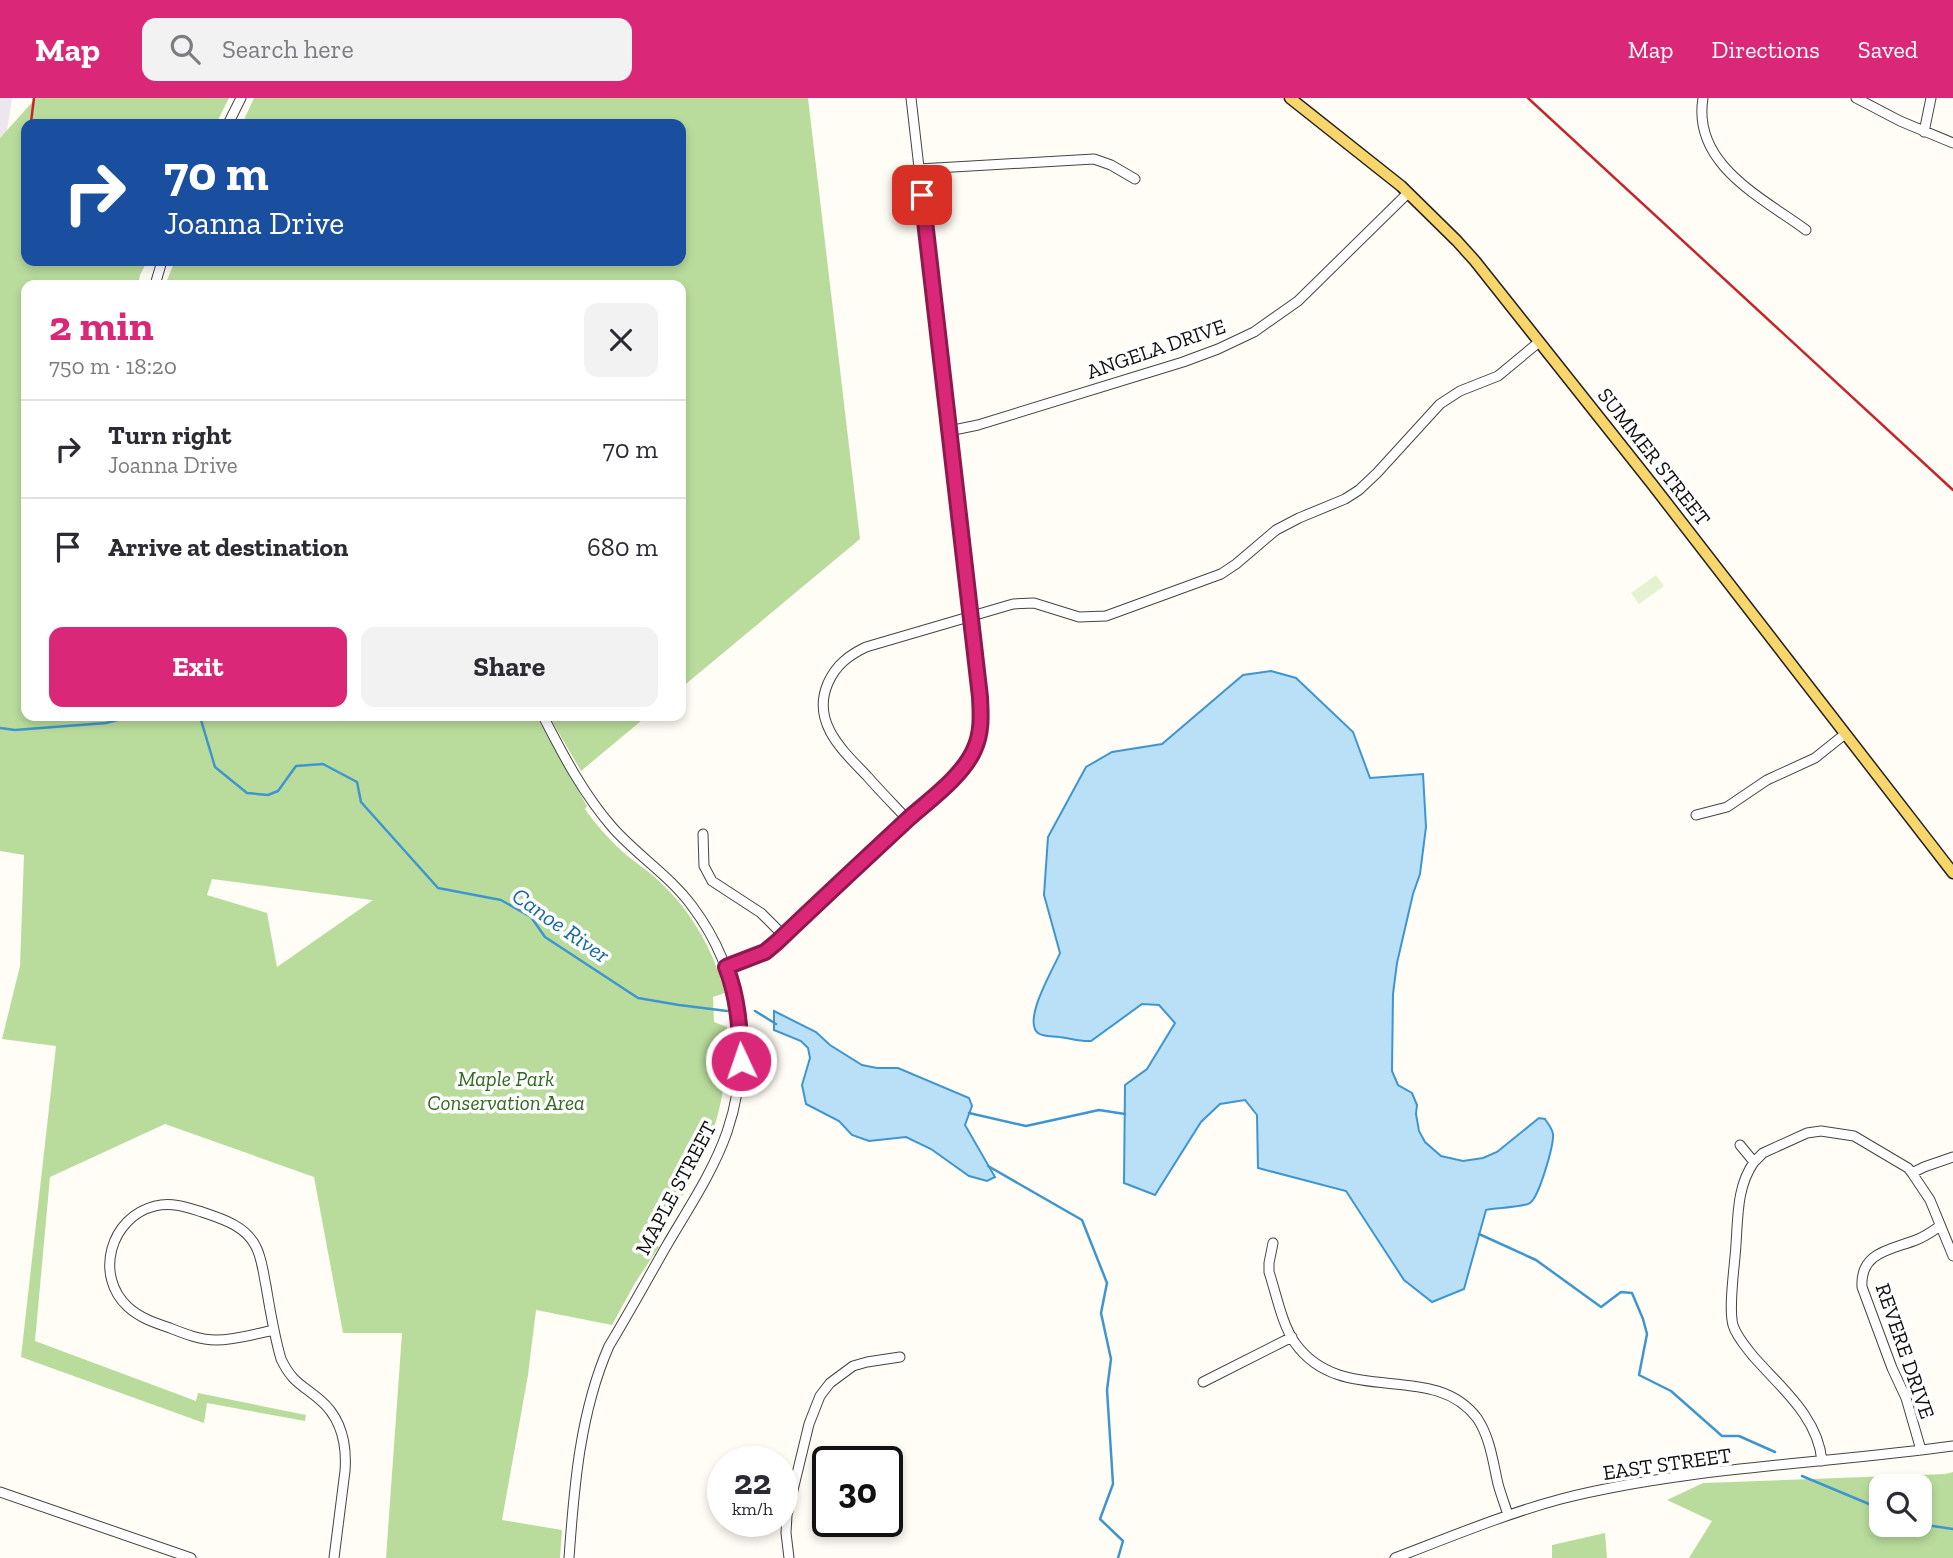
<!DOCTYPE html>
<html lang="en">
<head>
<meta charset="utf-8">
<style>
  :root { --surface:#fff; --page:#f2f2f3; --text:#2b2b33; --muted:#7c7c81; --line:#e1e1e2; --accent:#db2777 }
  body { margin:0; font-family:"Zilla Slab",serif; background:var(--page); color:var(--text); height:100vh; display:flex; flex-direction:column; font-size:26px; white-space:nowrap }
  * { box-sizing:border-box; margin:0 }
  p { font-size:23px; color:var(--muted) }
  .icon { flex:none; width:38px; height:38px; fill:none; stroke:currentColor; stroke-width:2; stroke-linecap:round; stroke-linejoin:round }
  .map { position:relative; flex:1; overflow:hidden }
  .drawer { position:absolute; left:21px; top:182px; width:665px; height:441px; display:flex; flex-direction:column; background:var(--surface); border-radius:14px; box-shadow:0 4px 10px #0003 }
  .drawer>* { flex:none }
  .guide { position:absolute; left:21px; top:21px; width:665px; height:147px; border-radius:14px; box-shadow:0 4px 10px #0003; background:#1a4fa0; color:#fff; overflow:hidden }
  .buttons { position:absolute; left:1869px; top:1376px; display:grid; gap:14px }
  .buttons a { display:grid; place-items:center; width:63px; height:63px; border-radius:14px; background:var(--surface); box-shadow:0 4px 10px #0003; font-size:35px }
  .speed { position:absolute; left:707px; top:1348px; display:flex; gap:14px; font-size:35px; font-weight:700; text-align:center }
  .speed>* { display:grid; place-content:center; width:91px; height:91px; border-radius:50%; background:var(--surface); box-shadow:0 4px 10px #0003; line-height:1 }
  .speed small { font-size:18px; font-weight:400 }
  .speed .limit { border:4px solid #111; border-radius:10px; background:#fff; color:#111 }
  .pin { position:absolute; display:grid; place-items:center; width:60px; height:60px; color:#fff; margin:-30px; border-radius:14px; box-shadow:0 4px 10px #0006 }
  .me { position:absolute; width:77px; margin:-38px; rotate:357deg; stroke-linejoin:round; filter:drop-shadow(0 0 5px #0008) }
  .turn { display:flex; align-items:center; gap:24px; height:147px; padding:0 28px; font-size:32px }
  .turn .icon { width:91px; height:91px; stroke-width:2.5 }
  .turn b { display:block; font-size:49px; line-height:60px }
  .round { display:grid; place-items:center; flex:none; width:74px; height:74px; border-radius:14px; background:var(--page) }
  .headline { display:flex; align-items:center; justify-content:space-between; height:119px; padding:0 28px }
  h1 { font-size:42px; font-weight:800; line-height:52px; color:var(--accent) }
  .action { display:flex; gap:14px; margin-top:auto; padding:14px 28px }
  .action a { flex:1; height:80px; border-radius:14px; background:var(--accent); color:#fff; font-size:28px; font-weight:800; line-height:80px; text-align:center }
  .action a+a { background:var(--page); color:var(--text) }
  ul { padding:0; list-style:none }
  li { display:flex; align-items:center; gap:21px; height:98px; padding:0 28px; border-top:2px solid var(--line) }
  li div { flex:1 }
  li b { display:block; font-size:26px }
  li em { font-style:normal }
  header { display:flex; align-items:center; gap:42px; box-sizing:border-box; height:98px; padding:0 35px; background:var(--accent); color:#fff }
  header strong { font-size:33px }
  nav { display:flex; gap:38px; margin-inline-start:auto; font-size:24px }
  .search { width:490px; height:63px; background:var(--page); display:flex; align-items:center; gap:18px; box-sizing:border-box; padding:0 24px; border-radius:14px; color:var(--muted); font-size:26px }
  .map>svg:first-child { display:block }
</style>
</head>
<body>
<header>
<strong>Map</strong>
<div class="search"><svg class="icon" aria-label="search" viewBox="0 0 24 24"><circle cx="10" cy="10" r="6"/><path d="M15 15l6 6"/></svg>Search here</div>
<nav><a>Map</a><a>Directions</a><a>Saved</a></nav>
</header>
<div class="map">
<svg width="1953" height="1460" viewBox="0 0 1953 1460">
  <rect width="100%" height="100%" fill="#fffdf5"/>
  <path fill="#eee6ef" d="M0 0H12L7 33 0 40Z"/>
  <path fill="#b9dc9c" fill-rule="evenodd" d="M36 0H229L216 26H26V163H147L140 177 138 187H26V618H536L587 708 585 711C596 727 609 741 624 755 636 765 650 774 661 785 693 815 714 854 725 895L713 899 714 924 727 929C729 980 719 1030 695 1075 683 1099 667 1122 653 1145L659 1149 635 1185 612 1227 536 1212 528 1277 502 1422 562 1432 560 1460H386L402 1235H343L314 1079 165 1026 50 1079 35 1243 196 1303 198 1295 306 1317 305 1323 207 1305 204 1325 21 1259 56 948 2 941 20 868 24 757 0 753V40ZM212 781 372 802H373L277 869 267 815 207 797Z
    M254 0H808L860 441 681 590V187H165L175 163H681V26H242Z
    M549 618H647L581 673Z
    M1953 1374V1460H1689L1712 1423 1667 1402 1703 1385 1945 1376ZM1881 1388H1920V1426H1881Z
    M1605 1435 1607 1460H1552V1447Z"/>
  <path fill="#e6f2cf" d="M1656 477 1664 488 1639 506 1631 495Z"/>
  <path fill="#b9e0f7" stroke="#3f96cf" stroke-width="2" d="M1271 573 1296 580 1353 634 1370 680 1423 676 1426 729 1420 776 1413 796 1397 865 1393 896 1392 973 1398 987 1412 995 1417 1007 1416 1016 1419 1033 1425 1044 1441 1058 1463 1063 1483 1060 1497 1054 1539 1020 1545 1021C1548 1026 1552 1030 1553 1036 1554 1047 1539 1099 1530 1105 1525 1109 1495 1110 1486 1112L1464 1191 1432 1204 1404 1182 1346 1093 1258 1070 1257 1017 1245 1002 1220 1006 1201 1024 1155 1097 1124 1085 1125 987 1147 971 1175 925 1159 907 1142 906 1091 943C1080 944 1070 940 1059 939 1053 938 1043 939 1038 935 1022 922 1054 870 1060 855L1044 797 1048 739 1086 669 1112 654 1162 646 1243 577Z
    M774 913 816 934 830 947 862 967 877 970H898L969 1000 972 1008 965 1027 995 1079 987 1083 969 1078 931 1051 906 1039 869 1043 852 1037 839 1023 806 1006 802 987 810 960 808 950 801 943 774 932Z"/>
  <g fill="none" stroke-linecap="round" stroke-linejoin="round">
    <path stroke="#3f96cf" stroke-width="2.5" d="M195 618 201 622 215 669 247 695 268 697 278 693 296 668 323 666 357 684 361 704 438 790 501 802 531 819 545 839 638 900 679 907 727 913
      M0 630 15 632 106 625 133 618
      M755 913 776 926
      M969 1015 1026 1028 1099 1012 1125 1016
      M988 1068 1082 1122 1107 1185 1101 1215 1111 1261 1107 1292 1113 1386 1100 1421 1123 1443 1118 1460
      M1479 1136 1536 1162 1601 1209 1621 1194 1632 1195 1643 1221 1647 1236 1639 1277 1671 1293 1722 1338H1739L1775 1354
      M1802 1378 1881 1411
      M1919 1426 1953 1431"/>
    <g stroke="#444" stroke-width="11">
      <path id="minor" d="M1703 0C1692 66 1761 99 1806 132
        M1856 0 1900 23 1953 45
        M228 26 241 0
        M1924 34 1931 0
        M919 71 1094 61 1111 67 1135 81
        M155 187 162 163
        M949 333 978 327 1183 264 1218 251 1254 234 1298 203 1408 95
        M543 618C563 657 584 697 613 730 638 758 670 778 692 808 741 873 753 958 727 1034 713 1074 688 1111 667 1147 648 1180 629 1215 609 1248 580 1314 574 1389 569 1460
        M1696 717 1727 709 1767 682 1815 660 1845 636
        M908 722C894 707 880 693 867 678 842 652 811 624 828 585 836 567 849 557 866 549L1013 506 1034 505 1079 519 1106 518 1221 476 1236 466 1276 432 1299 420 1345 401 1359 392 1377 375 1440 306 1460 293 1498 278 1539 244
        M703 736 704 768 712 783 761 815 784 838
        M726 869C745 863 761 856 777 844L963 670 974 653 978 641 981 619 980 599 911 0
        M1740 1047 1754 1064C1737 1088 1738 1118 1736 1146 1735 1167 1728 1209 1733 1227 1736 1238 1746 1249 1753 1258 1781 1290 1818 1319 1822 1363
        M1754 1064 1763 1055 1807 1035 1821 1033 1854 1038 1908 1070 1912 1075 1924 1069 1953 1059
        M1912 1075 1930 1102 1953 1158
        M1273 1145 1269 1165V1174C1276 1195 1282 1227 1295 1245 1342 1311 1432 1261 1477 1320 1490 1339 1493 1364 1498 1386 1501 1397 1505 1407 1508 1417
        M274 1232C255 1236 236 1242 216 1242 200 1242 185 1236 170 1230 155 1225 140 1220 128 1209 94 1178 110 1119 155 1108 172 1104 186 1109 202 1114 222 1121 244 1127 255 1147 262 1159 263 1174 266 1188 270 1212 274 1237 281 1261 292 1284 301 1286 319 1301 341 1319 347 1346 345 1373L334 1460
        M1203 1284 1292 1239
        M1921 1352 1906 1300 1892 1270 1862 1189C1860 1154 1890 1152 1916 1142 1924 1139 1933 1133 1940 1128
        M0 1394 191 1460
        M789 1460 786 1435 787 1417 809 1326 820 1298 830 1285 853 1268 867 1264 900 1259
        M1395 1460C1450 1439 1505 1416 1561 1401 1688 1369 1824 1366 1953 1348"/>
    </g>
    <g stroke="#222" stroke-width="13">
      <path id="major" d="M1290 0 1401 88 1457 143 1475 163 1652 386 1953 775"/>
    </g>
    <use href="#minor" stroke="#fff" stroke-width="9"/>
    <use href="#major" stroke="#f9d66b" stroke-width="10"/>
    <path stroke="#c4262e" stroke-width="2.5" d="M1528 0 1953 392
      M31 24 34 0"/>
  </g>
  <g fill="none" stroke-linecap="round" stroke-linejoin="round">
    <g stroke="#8e194d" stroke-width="18">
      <path id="route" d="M741 963C740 931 738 899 726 869L765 854 777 844C820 803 864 762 907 722 928 703 962 679 974 652 982 635 981 618 980 599L922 97"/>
    </g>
    <use href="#route" stroke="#db2777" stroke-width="12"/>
  </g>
  <g text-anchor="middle" stroke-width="7" stroke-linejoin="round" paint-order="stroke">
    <g font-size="21" fill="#111" stroke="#fff">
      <text transform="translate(1156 251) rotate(-19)" y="7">ANGELA DRIVE</text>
      <text transform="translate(1654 359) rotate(52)" y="7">SUMMER STREET</text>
      <text transform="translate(676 1090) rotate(-62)" y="7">MAPLE STREET</text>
      <text transform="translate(1905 1253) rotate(71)" y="7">REVERE DRIVE</text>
      <text transform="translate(1667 1366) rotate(-8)" y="7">EAST STREET</text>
    </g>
    <g font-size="21" font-style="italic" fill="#2f6b1f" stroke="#fff">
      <text x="506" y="988">Maple Park<tspan x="506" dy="24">Conservation Area</tspan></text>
    </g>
    <g font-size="23" font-style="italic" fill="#1768a6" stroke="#fff">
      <text transform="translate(561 827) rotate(35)" y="8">Canoe River</text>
    </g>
  </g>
</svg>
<div class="buttons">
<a><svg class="icon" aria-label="search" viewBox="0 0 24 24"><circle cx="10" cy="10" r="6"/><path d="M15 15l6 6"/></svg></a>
</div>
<div class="speed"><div>22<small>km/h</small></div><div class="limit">30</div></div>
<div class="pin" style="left:922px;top:97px;background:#d93025"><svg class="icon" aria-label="arrive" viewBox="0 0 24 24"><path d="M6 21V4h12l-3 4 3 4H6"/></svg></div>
<svg class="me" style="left:741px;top:963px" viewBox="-20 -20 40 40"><circle r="17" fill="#db2777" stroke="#fff" stroke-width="3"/><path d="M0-11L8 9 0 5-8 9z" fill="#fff"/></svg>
<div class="guide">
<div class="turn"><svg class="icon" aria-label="right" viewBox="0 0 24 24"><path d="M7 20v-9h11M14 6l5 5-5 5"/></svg><div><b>70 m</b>Joanna Drive</div></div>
</div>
<section class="drawer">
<div class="headline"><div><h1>2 min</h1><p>750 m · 18:20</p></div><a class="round"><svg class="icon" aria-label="close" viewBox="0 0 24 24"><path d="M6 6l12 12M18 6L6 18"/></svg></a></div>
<ul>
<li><svg class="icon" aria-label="right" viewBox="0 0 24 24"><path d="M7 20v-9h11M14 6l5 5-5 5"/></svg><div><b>Turn right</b><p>Joanna Drive</p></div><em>70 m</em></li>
<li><svg class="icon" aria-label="arrive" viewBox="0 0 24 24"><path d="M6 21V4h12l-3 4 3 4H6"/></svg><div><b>Arrive at destination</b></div><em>680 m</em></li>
</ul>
<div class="action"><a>Exit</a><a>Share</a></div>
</section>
</div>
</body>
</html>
